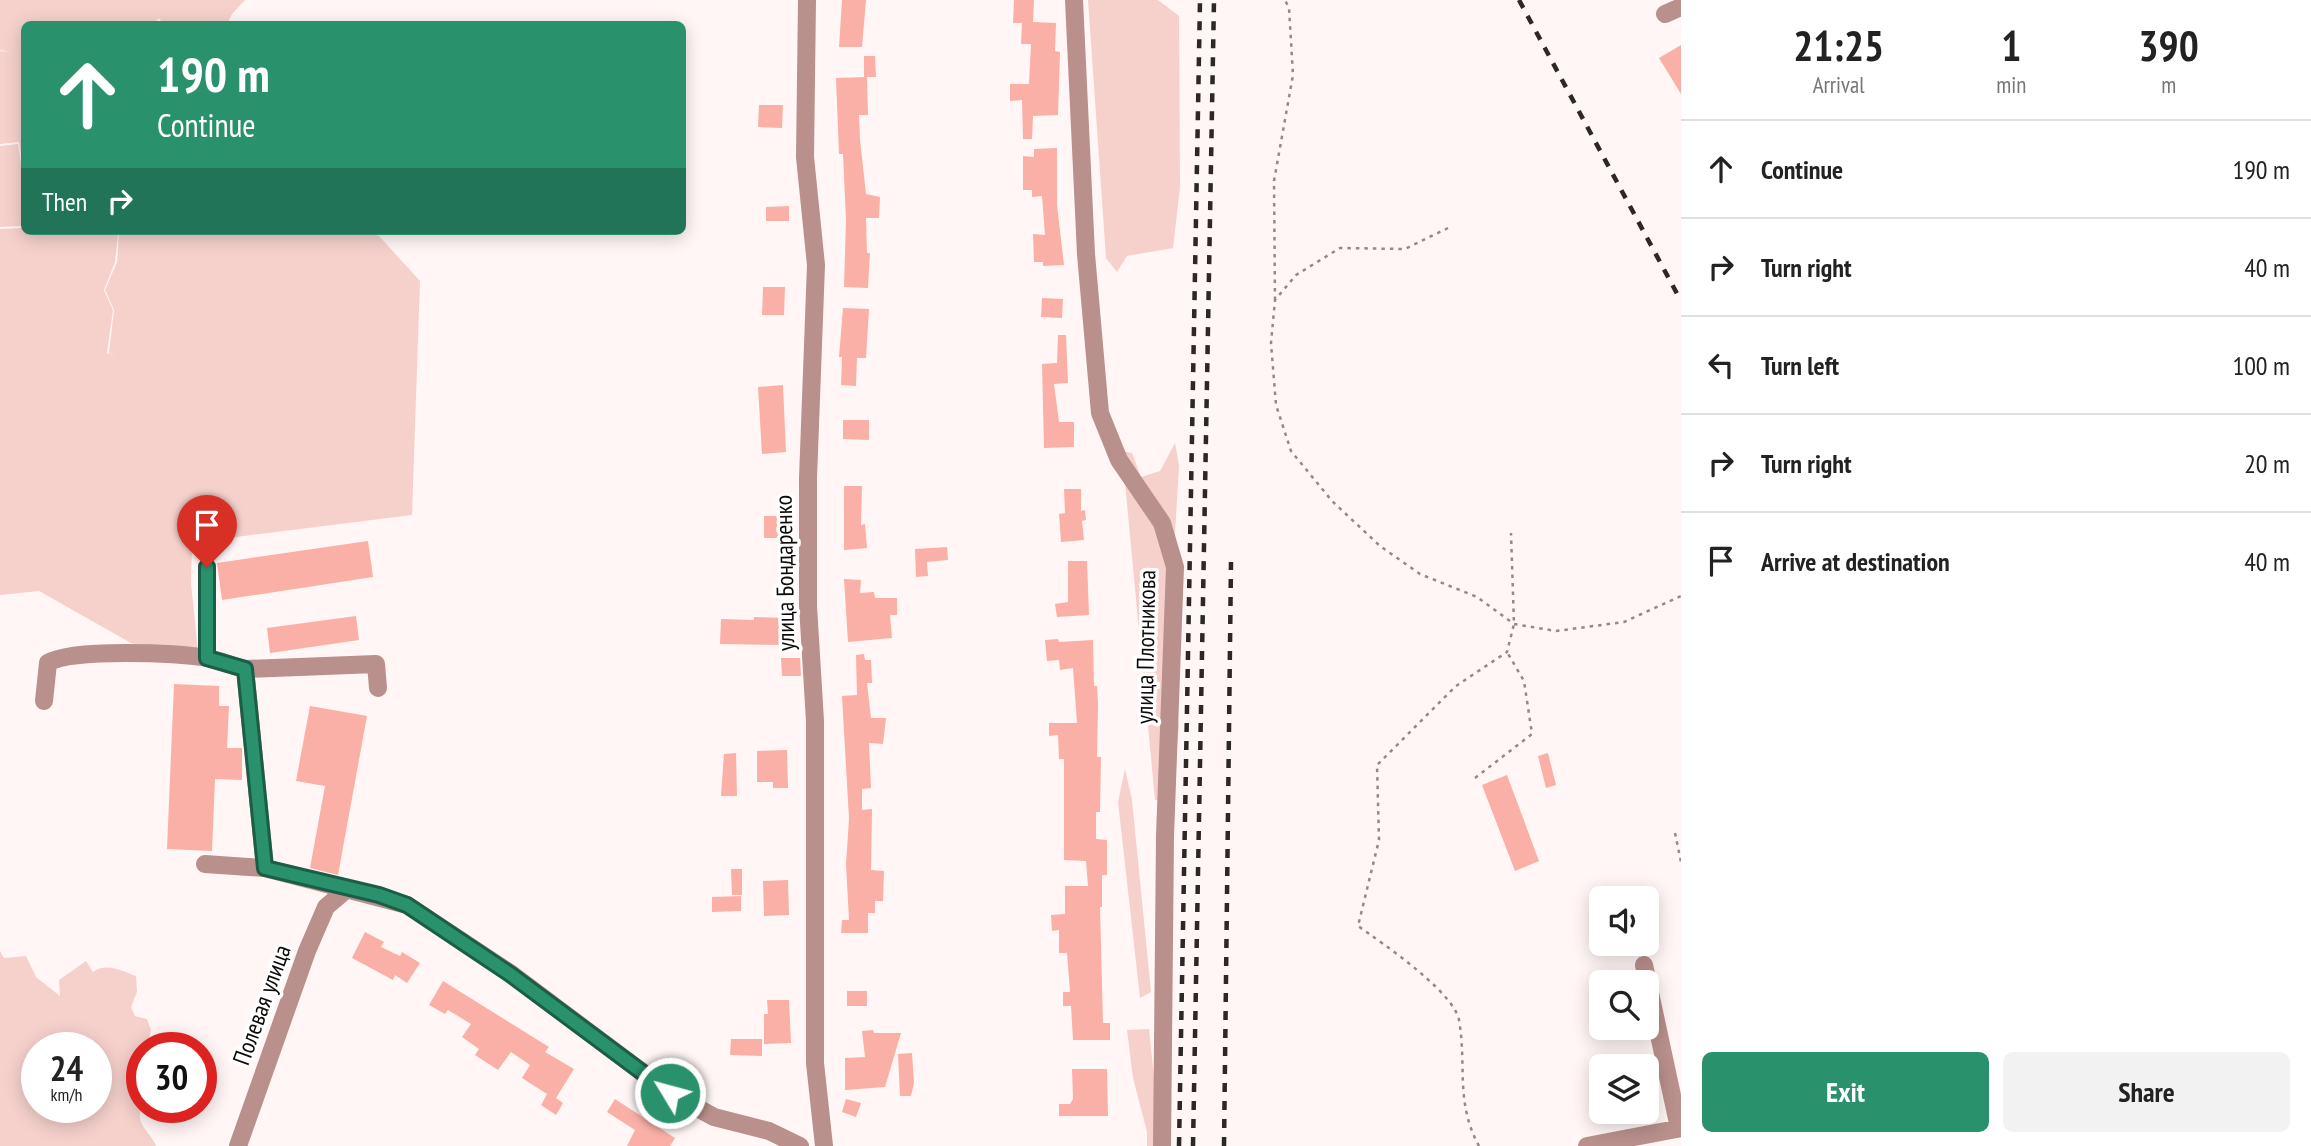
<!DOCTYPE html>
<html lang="en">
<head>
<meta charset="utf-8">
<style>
  :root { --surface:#fff; --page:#f2f2f2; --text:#222; --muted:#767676; --line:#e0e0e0; --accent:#2a916d }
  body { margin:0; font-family:"PT Sans Narrow",sans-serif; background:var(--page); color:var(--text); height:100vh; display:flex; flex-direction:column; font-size:26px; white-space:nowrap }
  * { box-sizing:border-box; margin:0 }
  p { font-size:23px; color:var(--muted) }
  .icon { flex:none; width:38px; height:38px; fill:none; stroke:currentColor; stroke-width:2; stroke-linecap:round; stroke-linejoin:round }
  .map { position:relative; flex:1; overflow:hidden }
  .sheet { display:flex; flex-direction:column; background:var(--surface); width:630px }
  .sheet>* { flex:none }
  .hud { position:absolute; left:21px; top:21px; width:665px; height:214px; border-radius:10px; box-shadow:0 4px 18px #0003; background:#2a916d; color:#fff; overflow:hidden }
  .buttons { position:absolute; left:1589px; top:886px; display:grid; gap:14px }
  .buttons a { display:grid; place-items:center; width:70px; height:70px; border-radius:10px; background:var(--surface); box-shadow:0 4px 18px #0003; font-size:35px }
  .speed { position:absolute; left:21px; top:1032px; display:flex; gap:14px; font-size:35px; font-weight:700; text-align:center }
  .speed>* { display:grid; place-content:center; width:91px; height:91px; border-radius:50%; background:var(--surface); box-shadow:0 4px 18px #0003; line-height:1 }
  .speed small { font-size:18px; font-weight:400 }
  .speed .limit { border:10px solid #d22; background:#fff; color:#111 }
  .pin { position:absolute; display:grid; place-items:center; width:60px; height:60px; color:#fff; margin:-72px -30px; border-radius:50% 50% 50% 0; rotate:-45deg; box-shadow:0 0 7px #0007 }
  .pin .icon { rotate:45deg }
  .me { position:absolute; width:77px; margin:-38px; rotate:307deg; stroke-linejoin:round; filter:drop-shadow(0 0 5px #0008) }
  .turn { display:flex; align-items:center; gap:24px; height:147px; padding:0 21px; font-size:32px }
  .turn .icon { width:91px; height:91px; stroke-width:2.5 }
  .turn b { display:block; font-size:49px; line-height:60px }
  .then { display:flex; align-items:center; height:66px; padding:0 21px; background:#0003; gap:14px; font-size:26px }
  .eta { display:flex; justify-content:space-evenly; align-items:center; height:119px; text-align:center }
  .eta b { font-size:42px; font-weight:700; line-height:49px }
  .action { display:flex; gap:14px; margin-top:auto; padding:14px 21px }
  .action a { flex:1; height:80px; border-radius:10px; background:var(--accent); color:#fff; font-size:28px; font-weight:700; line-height:80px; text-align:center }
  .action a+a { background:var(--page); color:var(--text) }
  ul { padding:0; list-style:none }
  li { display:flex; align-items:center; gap:21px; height:98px; padding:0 21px; border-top:2px solid var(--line) }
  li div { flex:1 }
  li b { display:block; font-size:26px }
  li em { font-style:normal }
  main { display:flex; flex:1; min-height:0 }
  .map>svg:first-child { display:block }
</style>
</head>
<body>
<main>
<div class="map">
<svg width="1681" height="1146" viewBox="0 0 1681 1146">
  <rect width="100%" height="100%" fill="#fff6f5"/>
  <path fill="#f6d1cc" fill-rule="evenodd" d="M0 0H245L232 14 227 24H163L159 18 153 24H24V174L19 142 0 144V51L11 52 0 50Z
    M1088 0H1158L1179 16 1180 187 1173 248 1127 256 1117 272 1106 258Z
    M18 144 24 183V226L0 227V146Z
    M24 228V231H115L118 234 115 262 104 290 113 310 107 353 114 355 109 353 114 310 105 290 117 262 119 234 117 231H364L379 236 420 281 412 515 188 543 192 544 191 583 198 652 159 650 131 643 39 591 0 595V229Z
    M1175 443 1179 465 1175 534 1180 589 1172 656 1179 727 1171 799 1155 800 1122 451 1132 453 1141 477 1160 471Z
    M1125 769 1132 800 1151 992 1140 998 1118 802Z
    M0 951 4 958 26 956 36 977 60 996 59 980 86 961 93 972C106 962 122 971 136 976L137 992 131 1007 135 1016 147 1019 151 1030 147 1048H142V1106C134 1126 151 1131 156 1146H0ZM37 1048H96V1108H37Z
    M1149 1029 1158 1115 1157 1146H1147V1132L1133 1078 1127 1030Z"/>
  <path fill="#fab0a6" d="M842 0H866L862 47H839Z
    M1014 0H1034L1033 22 1056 23 1055 51 1060 52 1058 115 1033 116 1032 139H1023L1022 100 1010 101V84H1029L1031 44H1021L1022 23H1013Z
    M1681 45V94L1659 58Z
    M864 56H875L876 77H864Z
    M867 77 868 115H859L860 140 866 194 880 197 879 218H866L867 253H870L868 288 844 287 846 220 843 154H839L836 78Z
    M759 105H783L782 128 758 127Z
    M1057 148V205L1064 265 1043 266V262H1034L1033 234 1045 235 1042 196 1032 197V190H1023V156L1034 157V149Z
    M789 206V221H766V207Z
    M763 287H785L784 315H762Z
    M1042 298 1063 299 1062 318 1041 317Z
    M843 308 869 309 866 358H857L856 386 841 385 842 357H839Z
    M1058 335H1066L1068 383 1054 384 1059 422H1074V447L1044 448 1042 364 1057 363Z
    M783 385 786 452 762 454 758 387Z
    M843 420H869V440L843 439Z
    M844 486H862L861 525 865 524 867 548 844 550Z
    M1064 489H1081V511L1085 510 1086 520 1082 521 1084 540 1061 542 1059 514 1065 513Z
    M764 516H786V538H764Z
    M368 541 373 577 222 600 217 563Z
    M947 547 948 560 927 562 928 576 916 577 915 549Z
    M1068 561H1087L1089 615 1057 617 1055 604 1068 602Z
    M844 579 861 580 860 593 874 592 875 598H897V615H890L892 638 848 642Z
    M356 616 359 640 270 653 267 628Z
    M754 617 785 618 784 645 720 644 721 619 754 620Z
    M1058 639 1059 642 1093 640 1094 686H1097L1098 704 1097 757H1101L1100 812H1096V839L1107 840V875H1102V907H1100L1103 1023H1110V1040H1073L1071 1006H1063V992H1070L1067 953H1059V930L1052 931 1051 915 1065 914V886H1088L1086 861 1064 860V759H1059L1058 735 1049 736V723H1077L1073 668 1060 670 1059 660 1047 661 1045 640Z
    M864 654 865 660H871L872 683H867L871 718H886L883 744 869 743 871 788 862 789V810L872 809 871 870 884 871 883 901H875V913H868V933H841L842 920H849L846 864 849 819 842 696 857 695 856 655Z
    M781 658H800L801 676H782Z
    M174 684 219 686V706H229L227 748H242V780L215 779 212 851 167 849Z
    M310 706 367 716 338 875 310 868 325 786 296 781Z
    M787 750 788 788H773V782H757V751Z
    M736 753 737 796H721L724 754Z
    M1548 753 1556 785 1546 788 1538 756Z
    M1507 775 1539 861 1515 871 1482 785Z
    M731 869H742V895H732Z
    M788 880 789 915 764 916 763 881Z
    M741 896V911L712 912V897Z
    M365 932 384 942 381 947 400 956 402 952 420 963 407 983 395 975 393 980 352 958Z
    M443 981 549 1047 545 1052 574 1069 556 1098 563 1103 556 1115 541 1105 547 1094 522 1078 530 1065 511 1052 498 1070 475 1055 479 1049 462 1037 471 1024 448 1010 445 1014 429 1005Z
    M847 991H867V1006H847Z
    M767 1000H789L791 1043 764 1044V1014H768Z
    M873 1030 874 1033H901L885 1087 845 1090V1058L865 1057 862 1031Z
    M731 1039H762V1056L730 1055Z
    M912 1053 914 1083 911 1096H900L898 1054Z
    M1072 1069H1107L1108 1116H1059V1104H1070L1073 1099Z
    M615 1099 675 1138 670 1146H627L635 1130 607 1112Z
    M846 1099 861 1103 856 1117 842 1112Z"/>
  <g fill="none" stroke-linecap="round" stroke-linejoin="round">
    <path stroke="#908a89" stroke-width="2.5" stroke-dasharray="3.5 5" stroke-linecap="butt" d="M1448 228 1405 249 1340 248 1296 275 1275 300 1271 343 1276 405 1291 451 1332 501 1380 546 1420 574 1477 597 1514 624 1556 631 1624 622 1681 596
      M1275 300 1274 181 1293 75 1289 8 1285 0
      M1475 778 1532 734 1524 681 1507 652
      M1675 833 1681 862
      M1479 1146C1455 1102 1467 1066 1459 1020 1453 991 1382 943 1358 926L1379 840 1377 765 1456 686 1507 652 1514 624 1511 533"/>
    <path stroke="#b9908b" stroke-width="18" d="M807 0 805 157 816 265 808 478V606L815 721V1063L824 1146
      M1074 0 1086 254 1100 413 1119 460 1162 523 1175 567 1165 836 1162 1146
      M1665 14 1681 7
      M207 567V658
      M44 701 48 663C72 648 178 653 208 658 221 661 233 666 245 669
      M205 864 265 868 407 905 510 973 670 1093 714 1117 769 1131 800 1146
      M265 868 245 669 376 664 378 688
      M1644 965 1679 1128
      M238 1146 307 951 326 907 346 890
      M1587 1146 1681 1128"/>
    <path stroke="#2b2827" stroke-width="4.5" stroke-dasharray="9 9" stroke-linecap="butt" d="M1519 0 1681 301
      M1179 1146 1200 0
      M1193 1146 1214 0
      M1224 1146 1231 562"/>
  </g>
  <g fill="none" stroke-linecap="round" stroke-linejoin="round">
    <g stroke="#1b5e47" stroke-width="18">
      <path id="route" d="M207 567V658L245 669 265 868 379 895 407 905 510 974 670 1093"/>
    </g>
    <use href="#route" stroke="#2a916d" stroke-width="12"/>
  </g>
  <g text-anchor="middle" stroke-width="7" stroke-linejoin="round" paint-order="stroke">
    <g font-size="24" fill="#0d0b0a" stroke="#fff">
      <text transform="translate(785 573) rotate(-91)" y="8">улица Бондаренко</text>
      <text transform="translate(1146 647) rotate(-89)" y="8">улица Плотникова</text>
      <text transform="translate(262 1005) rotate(-70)" y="8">Полевая улица</text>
    </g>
  </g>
</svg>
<div class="buttons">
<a><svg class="icon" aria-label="sound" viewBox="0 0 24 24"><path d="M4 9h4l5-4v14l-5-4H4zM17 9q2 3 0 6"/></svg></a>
<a><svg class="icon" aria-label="search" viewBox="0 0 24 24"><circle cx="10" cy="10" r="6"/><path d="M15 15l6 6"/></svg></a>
<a><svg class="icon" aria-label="layers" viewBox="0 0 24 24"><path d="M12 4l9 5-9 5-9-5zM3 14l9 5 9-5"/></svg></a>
</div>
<div class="speed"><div>24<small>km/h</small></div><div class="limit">30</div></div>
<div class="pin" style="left:207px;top:567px;background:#d93025"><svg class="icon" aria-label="arrive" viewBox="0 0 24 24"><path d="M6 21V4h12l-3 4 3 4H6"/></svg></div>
<svg class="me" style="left:670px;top:1093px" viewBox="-20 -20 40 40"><circle r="17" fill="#2a916d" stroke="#fff" stroke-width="3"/><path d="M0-11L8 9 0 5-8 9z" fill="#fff"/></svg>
<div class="hud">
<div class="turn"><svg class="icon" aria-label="ahead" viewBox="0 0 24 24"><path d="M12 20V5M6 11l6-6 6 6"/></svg><div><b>190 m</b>Continue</div></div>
<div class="then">Then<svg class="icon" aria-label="right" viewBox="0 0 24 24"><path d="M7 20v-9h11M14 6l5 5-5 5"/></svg></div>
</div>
</div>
<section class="sheet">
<div class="eta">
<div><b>21:25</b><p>Arrival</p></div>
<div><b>1</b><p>min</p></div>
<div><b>390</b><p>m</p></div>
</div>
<ul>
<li><svg class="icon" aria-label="ahead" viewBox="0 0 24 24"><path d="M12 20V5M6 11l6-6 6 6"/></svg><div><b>Continue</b></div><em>190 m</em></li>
<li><svg class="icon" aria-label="right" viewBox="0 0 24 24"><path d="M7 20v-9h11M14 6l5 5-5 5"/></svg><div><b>Turn right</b></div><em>40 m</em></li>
<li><svg class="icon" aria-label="left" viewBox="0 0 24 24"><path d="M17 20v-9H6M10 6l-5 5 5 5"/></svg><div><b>Turn left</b></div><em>100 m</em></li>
<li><svg class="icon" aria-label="right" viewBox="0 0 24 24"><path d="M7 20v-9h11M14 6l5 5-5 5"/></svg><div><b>Turn right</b></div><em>20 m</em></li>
<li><svg class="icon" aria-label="arrive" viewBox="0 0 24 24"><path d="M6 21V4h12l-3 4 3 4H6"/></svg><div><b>Arrive at destination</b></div><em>40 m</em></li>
</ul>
<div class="action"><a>Exit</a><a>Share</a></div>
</section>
</main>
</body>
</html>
